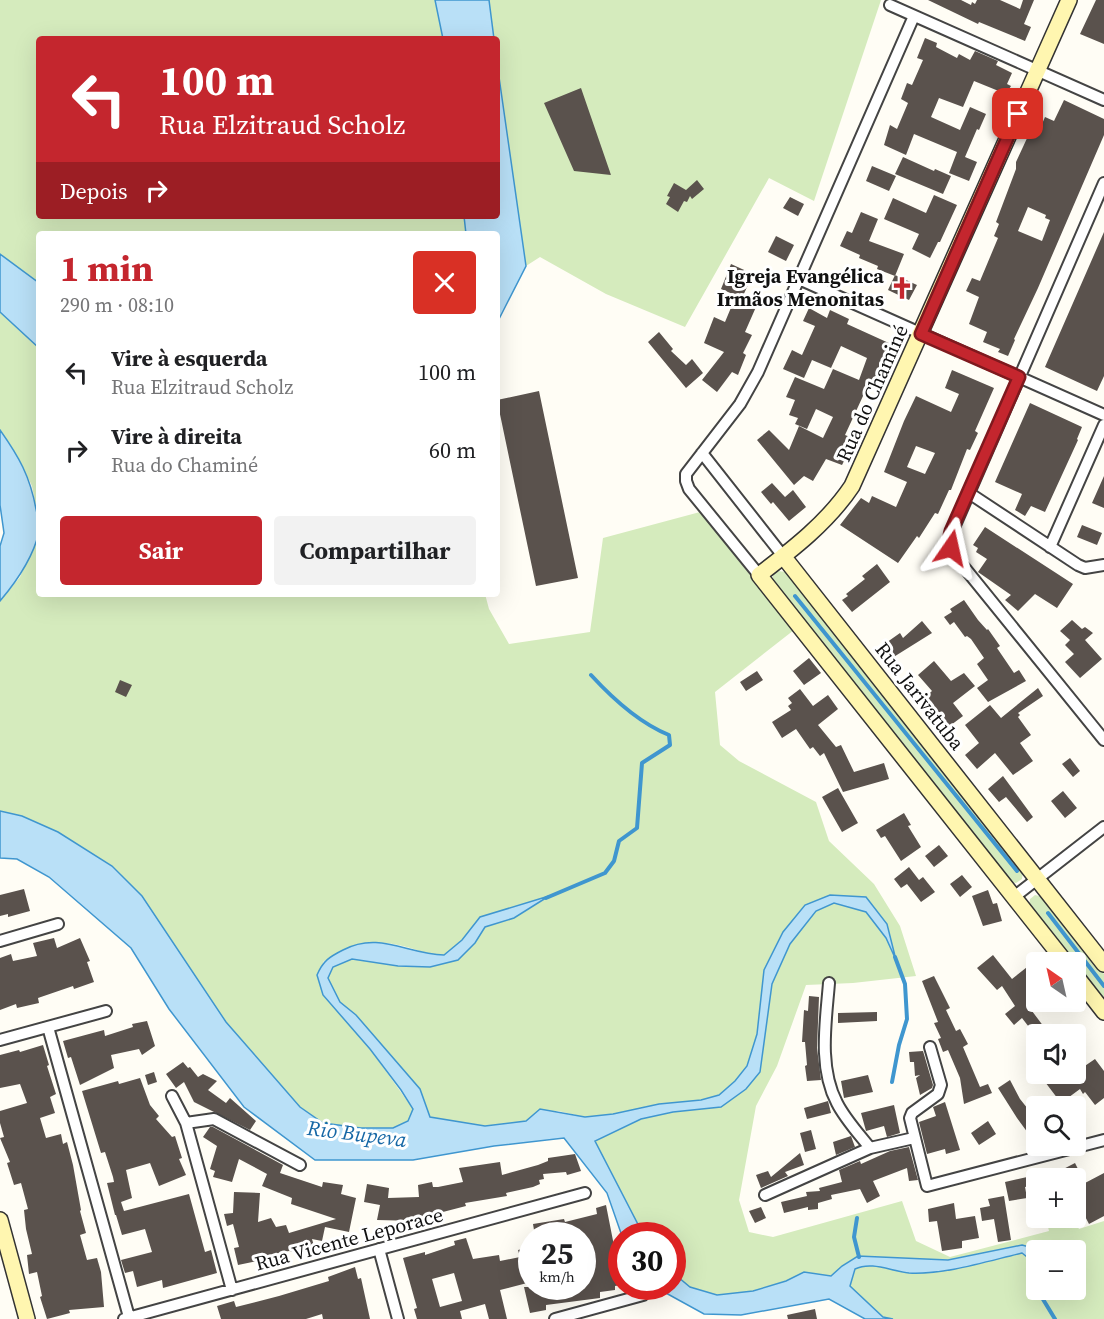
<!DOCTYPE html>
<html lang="pt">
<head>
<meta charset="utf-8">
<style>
  :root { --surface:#fff; --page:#f2f2f2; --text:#202124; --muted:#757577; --accent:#c4262e }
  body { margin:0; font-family:"Source Serif 4",serif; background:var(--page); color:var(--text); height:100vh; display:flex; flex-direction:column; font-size:22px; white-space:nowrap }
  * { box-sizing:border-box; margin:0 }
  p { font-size:20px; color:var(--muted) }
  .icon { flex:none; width:33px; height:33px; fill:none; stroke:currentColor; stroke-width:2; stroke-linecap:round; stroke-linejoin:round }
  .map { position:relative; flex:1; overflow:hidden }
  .sheet { position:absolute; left:36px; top:231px; width:464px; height:366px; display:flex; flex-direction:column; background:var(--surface); border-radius:6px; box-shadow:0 6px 24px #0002 }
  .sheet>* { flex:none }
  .hud { position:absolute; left:36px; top:36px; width:464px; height:183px; border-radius:6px; box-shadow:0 6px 24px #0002; background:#c4262e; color:#fff; overflow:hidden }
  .needle { width:39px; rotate:326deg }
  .tools { position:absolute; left:1026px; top:952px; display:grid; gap:12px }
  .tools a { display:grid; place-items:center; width:60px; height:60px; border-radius:6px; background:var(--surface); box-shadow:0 6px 24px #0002; font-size:30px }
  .speed { position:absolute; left:518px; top:1222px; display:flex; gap:12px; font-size:30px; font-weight:700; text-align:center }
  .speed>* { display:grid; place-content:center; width:78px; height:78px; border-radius:50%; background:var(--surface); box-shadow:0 6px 24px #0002; line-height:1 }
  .speed small { font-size:15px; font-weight:400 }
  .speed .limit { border:9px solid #d22; background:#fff; color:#111 }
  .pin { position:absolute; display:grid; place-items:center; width:51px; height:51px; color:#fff; margin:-26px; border-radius:12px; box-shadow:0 3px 9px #0006 }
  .me { position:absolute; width:66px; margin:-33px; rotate:11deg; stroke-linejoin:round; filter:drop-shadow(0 0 4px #0008) }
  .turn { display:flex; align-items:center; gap:21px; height:126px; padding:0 24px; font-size:27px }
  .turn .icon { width:78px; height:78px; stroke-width:2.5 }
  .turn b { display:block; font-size:42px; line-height:51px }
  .then { display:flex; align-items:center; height:57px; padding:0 24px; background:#0003; gap:12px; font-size:22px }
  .round { display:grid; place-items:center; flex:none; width:63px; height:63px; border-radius:6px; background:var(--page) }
  .overview { display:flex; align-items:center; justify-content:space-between; height:102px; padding:0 24px }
  h1 { font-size:36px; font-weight:700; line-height:45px; color:var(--accent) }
  .cta { display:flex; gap:12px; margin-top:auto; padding:12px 24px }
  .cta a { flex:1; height:69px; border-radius:6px; background:var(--accent); color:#fff; font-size:24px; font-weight:700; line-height:69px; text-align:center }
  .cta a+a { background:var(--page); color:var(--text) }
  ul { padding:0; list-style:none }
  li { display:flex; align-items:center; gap:18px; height:78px; padding:0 24px }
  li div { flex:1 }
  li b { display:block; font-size:22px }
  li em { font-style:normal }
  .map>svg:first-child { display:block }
</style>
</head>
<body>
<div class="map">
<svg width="1104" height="1319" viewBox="0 0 1104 1319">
  <rect width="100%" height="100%" fill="#fffdf5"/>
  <path fill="#d5ebbd" d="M0 0H435L443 39H39V216H464L466 234H39V283L0 254Z
    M489 0H881L814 201 769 178 685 327 606 294 540 257 526 266 499 80 496 39H494Z
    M0 312 39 348V522L32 486 18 457 0 430Z
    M700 512 794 630 715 692 720 745 739 761 816 802 829 841 874 884 900 926 916 976 853 983 806 985 777 1066 756 1106 739 1200 749 1232 773 1237 902 1201 916 1241 950 1257 1049 1231 1047 1223 1061 1218H1073L1079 1229 1104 1221V1319H893L883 1317 850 1286 855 1269C872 1261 890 1271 908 1273 944 1275 988 1261 1022 1253L1036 1263V1290L1041 1292 1042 1290H1076V1251H1039L1037 1249 1022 1245 948 1260 858 1256 842 1266 831 1276 804 1272 786 1281 753 1291 717 1295 690 1287 672 1272V1236H644L595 1141 641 1119 673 1112 721 1107 760 1072 772 984 790 944 816 911 834 903 866 911 886 938 895 956 866 897 805 905 783 932 764 970 757 1034 747 1066 735 1081 719 1095 701 1100 659 1104 613 1114 585 1117 558 1111 526 1121 485 1126 430 1117 420 1089 356 1015 340 1002 328 978 332 967 352 959 398 966 430 967 458 960 475 943 485 927 514 918 545 898 480 917 462 940 444 955C427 955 414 948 398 945 365 938 350 944 323 962V995L370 1049 413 1109 409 1121 393 1128H361L323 1123 300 1107 226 1022 188 966 22 816 0 811V601L20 577 39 532V594H485L489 609 509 644 590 632 603 538Z
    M778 571 786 572 800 590 1023 870 1022 879 1016 883 1011 882 772 583 773 575Z
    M1035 895 1043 897 1104 974V1002L1076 966V963H1073L1029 907 1030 899Z"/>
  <path fill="#b9e0f7" stroke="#3f96cf" stroke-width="1.5" d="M435 0H489L494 39H443Z
    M497 63 526 266 497 323 496 234H466L464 216H496Z
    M0 254 39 283V348L0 312Z
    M0 430C19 457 30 476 36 509 38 517 40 525 39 532 33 558 17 581 0 601V546L4 533 0 505Z
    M0 811 22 816 58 832 112 866 142 896 226 1022 300 1107 323 1123 361 1128H393L408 1121 413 1109 401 1090 370 1049 323 995 317 975C323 961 329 957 343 950 379 931 407 954 444 955L462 940 480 917 549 896 514 918 485 927 475 943 458 960 430 967 398 966 352 959 333 967 328 978 340 1002 356 1015 420 1089 430 1117 485 1126 526 1121 540 1109 585 1117 613 1114 659 1104 701 1100 719 1095 735 1081 747 1066 757 1034 764 970 783 932 805 905 830 895 866 897 887 924 896 960 886 938 866 912 834 903 816 911 790 944 772 984 760 1072 746 1089 721 1107 673 1112 641 1119 595 1141 644 1236H622L607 1193 564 1138 494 1146 413 1160H315L244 1107 169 1009 131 948 49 877 17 859 0 858Z
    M1022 1245 1037 1249 1036 1264 1022 1253C988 1261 944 1275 909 1273 890 1271 872 1261 855 1269L850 1286 883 1317 893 1319H865L829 1299 741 1315 704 1314 655 1287H672V1272L690 1287 717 1295 753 1291 786 1281 804 1272 831 1276 842 1266 858 1256 948 1260Z"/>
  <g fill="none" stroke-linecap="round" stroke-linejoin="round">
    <path stroke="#3f96cf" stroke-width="4" d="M795 596 1017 871
      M546 898 605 873 614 861 619 841 637 828 642 763 670 745 669 735C639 723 613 699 591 675
      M1048 913 1104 986
      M892 1082 899 1045 907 1019 905 984 895 957
      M857 1218 854 1237 859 1257
      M1041 1290V1296L1055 1319"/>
  </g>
  <path fill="#5a524d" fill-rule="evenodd" d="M928 0H961L971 5 972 2 975 4 977 0H1000L1020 9 1023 0H1034L1024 24 1031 27 1025 41 979 22 978 24Z
    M1096 0H1104V44L1080 34Z
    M925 38 937 43 936 47 957 58 959 54 970 60 975 51 998 61 996 65 1012 73 1007 84 1011 86 1006 94 974 81 963 107 939 98 931 117 960 130 970 107 986 114 979 130 977 129 965 157 977 162 969 181 949 173 957 152 914 134 906 155 884 145 890 125 897 129 908 103 901 99 907 83 912 85 923 60 917 58Z
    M581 88 611 175 574 171 544 103Z
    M1064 100 1104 119V135L1038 288 1014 339 1015 340 1008 356 998 352 1000 349 983 342 987 332 969 324 979 297 966 291 972 278 980 281 998 238 994 236 999 224 996 222 1016 169V162L1035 121 1042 124 1045 117 1054 121ZM1028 207 1046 215 1045 218 1050 220 1042 241 1018 231Z
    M903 157 934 171 935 169 951 176 943 194 895 174Z
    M872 166 896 176 889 191 866 181Z
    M697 180 704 189 692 199 690 196 687 202 684 201 678 212 666 204 670 197 667 196 674 183 686 190Z
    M934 195 957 205 940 242H938L930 258 912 249 919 234 884 219 893 198 926 213Z
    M790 197 804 204 798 216 783 208Z
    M861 212 878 219 869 241 904 254 895 276 877 269 878 266 859 258 860 255 840 246 847 231 852 233Z
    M1104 232V376L1097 391 1045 367Z
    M776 236 794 245 786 261 768 252Z
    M731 264 753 274 742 298 721 289Z
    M895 275 917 285 909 300 888 290Z
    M735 298 756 307 745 332 752 335 743 353 746 355 738 375 732 372 717 392 702 380 724 352 704 343 714 317 725 322Z
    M809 308 827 318 830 310 849 319 847 324 891 344 873 384 871 383 863 396 845 435 850 437 843 453 847 455 842 465 826 459 813 481 804 476 794 485 757 440 769 430 789 450 799 426 823 438 833 417 816 409 807 429 795 424 798 418 789 415 795 400 786 397 795 377 824 389 833 369 859 380 867 358 841 346 831 368 812 360 804 378 783 369 792 350 802 355 815 326 803 321Z
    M659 332 673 349 671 351 686 365 692 359 703 373 686 388 648 342Z
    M952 370 994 388 975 431 978 433 970 450 967 449 951 490H949L938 514 935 513 919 538 917 536 898 563 840 525 861 498 869 503 872 496 896 507 907 482 884 472 904 421 916 396 951 412 959 394 945 388ZM916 446 935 453 925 474 907 467Z
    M539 391 578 578 536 586 497 400Z
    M1030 403 1082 427 1077 439 1078 440 1045 512 1031 506 1025 516 1015 510 1022 494 995 482Z
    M1104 476V508L1092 503Z
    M772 483 785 497 793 490 806 507 789 521 773 502 771 504 761 492Z
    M1082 525 1102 533 1097 545 1077 537Z
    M985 527 1073 584 1057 608 1035 594 1018 611 1005 600 1011 595 978 572 987 559 976 552 978 548 973 545Z
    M877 564 890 582 852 612 842 600 848 596 846 594 865 579 862 576Z
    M964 600 978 620 987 630 988 629 1000 646 997 648 1014 673 1019 670 1026 681 988 702 977 688 988 680 977 664 984 658 971 639 967 636 965 637 954 622 950 625 944 617 952 612 950 609Z
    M1072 620 1082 629 1085 627 1093 633 1085 640 1102 659 1080 678 1065 662 1074 654 1065 645 1070 640 1060 631Z
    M922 621 932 633 892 658 883 645 900 633 903 638Z
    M809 658 821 673 804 685 793 671Z
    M934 661 951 681 964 673 975 686 953 703 963 716 947 728 923 699 932 691 918 675Z
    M757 671 763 680 746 691 740 682Z
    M120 680 132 685 126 697 115 692Z
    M1038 688 1043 696 1018 713 1020 715 1018 717 1031 735 1020 743 1033 761 1013 775 995 753 977 769 965 755 979 743 965 725 990 705 1001 718Z
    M800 689 813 706 828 695 838 709 818 725 836 747 841 745 854 772 884 763 889 779 843 792 824 753 820 756 813 747 810 749 796 729 782 738 772 722 791 710 788 706 792 703 788 698Z
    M1070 758 1080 771 1073 777 1062 764Z
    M1003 776 1033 817 1027 822 1006 797 999 802 988 789Z
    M838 788 858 823 842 832 822 797Z
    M1063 791 1077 808 1065 818 1051 801Z
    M904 813 911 825 908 826 921 847 901 861 885 836 881 838 876 830Z
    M939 845 948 856 934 867 925 856Z
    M909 867 919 880 923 877 935 892 921 902 907 884 901 888 894 879Z
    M962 875 972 887 960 897 950 884Z
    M24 889 30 911 8 917V914L0 916V895Z
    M988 890 993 904 997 903 1002 921 983 926 972 896Z
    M54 938 57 948 80 938 90 961 87 962 94 982 74 989 73 986 38 998 39 1003 17 1008 16 1004 0 1010V958L11 954 13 961 37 956 33 943Z
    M993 955 1012 979 1036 960V1008L1032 1011 1050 1035H1035L1022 1018 1014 1025 1005 1014 1015 1006 1002 986 997 990 977 968Z
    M934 976 950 1008 946 1010 956 1031 960 1029 968 1044 963 1047 980 1087 988 1084 992 1093 964 1104 960 1078 948 1050 943 1052 938 1039 941 1038 934 1023 938 1022 922 981Z
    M809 996 819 997 817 1048 821 1080 807 1081 805 1066 807 1065 805 1042H802L804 1010 808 1011Z
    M877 1012V1021L838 1023V1013Z
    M147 1021 155 1046 142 1055 139 1049 111 1055 114 1068 80 1085 71 1057 68 1058 63 1041 104 1030 105 1036 133 1027 132 1024Z
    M43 1045 49 1065 47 1066 56 1094 50 1097 55 1113 40 1118 46 1138 61 1134 63 1144 67 1142 73 1165 81 1210 80 1211 86 1233 80 1235 87 1260 97 1258 101 1272 104 1307 69 1310 70 1313 47 1319 40 1297 42 1296 37 1272 29 1274 27 1255 32 1254 26 1229 24 1210 28 1209 21 1183 14 1185 7 1163 10 1162 0 1138 4 1137 0 1123V1111L27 1103 20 1084 0 1088V1055L19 1050 20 1052Z
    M923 1051 933 1085 932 1088 920 1095 916 1078 920 1075 915 1076 914 1062H910L909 1052Z
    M1095 1059 1104 1071V1098L1095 1105 1085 1092 1083 1094 1080 1089 1061 1103 1039 1074H1076V1072Z
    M183 1062 188 1068 190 1067 198 1077 203 1074 217 1081 208 1090 226 1103 230 1098 256 1121 250 1130 194 1102 184 1082 176 1088 166 1074Z
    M154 1072 157 1082 148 1085 145 1075Z
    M868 1075 873 1092 844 1098 841 1081Z
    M140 1078 150 1105 159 1116 156 1119 172 1137 175 1136 182 1158 179 1159 186 1175 159 1186 150 1163 126 1170 132 1198 121 1202 124 1211 189 1194 205 1252 211 1250 217 1273 163 1288 162 1280 137 1287 133 1271 125 1273 121 1260 152 1252 145 1229 122 1235 116 1215H115L107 1183 114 1182 113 1177 105 1152 101 1153 82 1091 118 1081 119 1084Z
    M1010 1080 1020 1099 1032 1114 1036 1110V1144L1017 1118 998 1088Z
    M828 1101 831 1113 807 1119 804 1108Z
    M945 1102 960 1150 946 1154 945 1149 927 1154 919 1122 936 1116 933 1107Z
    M894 1105 900 1133 887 1137 884 1126 866 1131 861 1113Z
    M988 1121 996 1134 979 1145 971 1133Z
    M210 1127H213L283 1165 280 1173 322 1187 323 1182 343 1185 341 1194 356 1198 349 1232 325 1227 322 1241 312 1239 314 1246 295 1252 289 1251 275 1254 256 1258 257 1261 238 1265 234 1248 239 1247 233 1224 227 1226 224 1214 233 1213 234 1192 260 1193 258 1222 271 1218 276 1227 286 1225 289 1233 336 1219 291 1204 292 1198 262 1186 267 1174 239 1159 232 1182 213 1177 215 1171 210 1169 217 1146 203 1137Z
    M811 1130 816 1149 805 1152 800 1133Z
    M851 1136 855 1147 836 1155 833 1142Z
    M909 1147 918 1180 909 1181 907 1168 873 1181 880 1196 867 1203 860 1189 831 1195 832 1199 818 1203V1209L808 1210V1207L784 1213 781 1202 807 1196 806 1192 820 1191 819 1188 842 1182 839 1170 860 1161 861 1164 890 1151Z
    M800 1153 804 1165 785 1172 788 1176 761 1188 756 1175 768 1171 771 1177Z
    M575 1154 581 1171 567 1175 566 1172 543 1174 544 1179 539 1180 540 1184 533 1187 506 1193 507 1196 465 1203 466 1206 439 1213V1215L419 1217V1221L377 1220 380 1205 364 1202 367 1184 389 1188 388 1198 419 1197 418 1185 432 1182 433 1187H438L463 1182 459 1168 500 1162 502 1175 538 1165 548 1161V1158Z
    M1075 1163 1085 1183 1104 1173V1216L1089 1224 1076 1199V1179H1044Z
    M1036 1175V1185L1025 1187 1027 1198 1009 1201 1005 1182Z
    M1004 1196 1011 1240 998 1242 994 1219 982 1221 980 1208 990 1206 988 1199Z
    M954 1203 956 1219 975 1216 979 1238 962 1241V1248L942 1251 937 1221 929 1222 928 1209Z
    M606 1205 617 1261 621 1260V1285L615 1286V1290L600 1292V1298L546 1305V1310L530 1313 524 1287H582V1278L590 1277 586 1241 582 1242V1236H535L533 1224 564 1219 565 1222 597 1214 596 1208Z
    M761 1207 766 1218 755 1223 749 1211Z
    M466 1238 473 1259 499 1255 500 1261 520 1257 518 1250 531 1247V1282L500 1290 507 1319H489L485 1304 460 1311 462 1319H417L414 1309 417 1308 403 1258 425 1252V1255L455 1245 454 1241ZM454 1273 462 1301 440 1307 432 1279Z
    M355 1267 358 1279 361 1278 370 1319H323L322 1314 306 1319H221L217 1306 234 1301 236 1307 279 1296 329 1281 328 1277Z
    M815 1309 817 1319H788L787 1315Z"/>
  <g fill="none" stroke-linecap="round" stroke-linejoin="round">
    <g stroke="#444" stroke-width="14">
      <path id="street" d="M890 5 1104 100
        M1104 183 949 539 955 556 1104 740
        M799 279 1104 415
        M702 453 783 556
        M969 493 1078 565 1085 568 1104 565
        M1050 547 1104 425
        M759 575 689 489 686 481V474L740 404 758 372 914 16
        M1014 897 1104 827
        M0 941 58 924
        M829 983C826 1021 818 1067 837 1103 845 1119 859 1134 870 1148L914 1138
        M48 1027 129 1317
        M0 1040 106 1011
        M930 1047 941 1085 938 1094 912 1113 910 1118 927 1186 1104 1140
        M172 1096 186 1123 232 1290
        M186 1123 214 1119 300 1165
        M765 1195 870 1148
        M379 1249 398 1319
        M124 1319 585 1193
        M555 1319 643 1295"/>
    </g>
    <g stroke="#333" stroke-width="18">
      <path id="secondary" d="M783 556 1104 964
        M1066 963 759 575C793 549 828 522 852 486L1069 0
        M1076 976 1104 1012
        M0 1220 27 1319"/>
    </g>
    <use href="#street" stroke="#fff" stroke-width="10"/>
    <use href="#secondary" stroke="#fff6b0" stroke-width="15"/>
  </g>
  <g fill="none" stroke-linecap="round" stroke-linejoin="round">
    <g stroke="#7f191e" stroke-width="15">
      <path id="route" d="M951 548 949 539 951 531 1019 377 921 334 1018 114"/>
    </g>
    <use href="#route" stroke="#c4262e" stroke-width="10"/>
  </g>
  <defs>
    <g id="church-bare" transform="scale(1.8)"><path d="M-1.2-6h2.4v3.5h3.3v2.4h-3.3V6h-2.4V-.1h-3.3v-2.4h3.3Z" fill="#c4262e" stroke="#fff" stroke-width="2.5" paint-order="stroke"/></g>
  </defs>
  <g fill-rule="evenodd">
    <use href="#church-bare" x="902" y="288"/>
  </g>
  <g text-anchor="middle" stroke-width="6" stroke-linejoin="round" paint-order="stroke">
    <g font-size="20" font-weight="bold" fill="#111" stroke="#fff" text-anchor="end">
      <text x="884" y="283">Igreja Evangélica<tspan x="884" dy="23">Irmãos Menonitas</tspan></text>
    </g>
    <g font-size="20" fill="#111" stroke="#fff">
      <text transform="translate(872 393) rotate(-66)" y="7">Rua do Chaminé</text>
      <text transform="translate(920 696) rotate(52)" y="7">Rua Jarivatuba</text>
      <text transform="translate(349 1239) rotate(-15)" y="7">Rua Vicente Leporace</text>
    </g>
    <g font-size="21" font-style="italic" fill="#1768a6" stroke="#fff">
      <text transform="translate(357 1134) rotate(7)" y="7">Rio Bupeva</text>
    </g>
  </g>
</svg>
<div class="tools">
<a><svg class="needle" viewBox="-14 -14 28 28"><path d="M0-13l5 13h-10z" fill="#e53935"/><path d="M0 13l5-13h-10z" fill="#757577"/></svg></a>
<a><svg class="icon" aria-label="sound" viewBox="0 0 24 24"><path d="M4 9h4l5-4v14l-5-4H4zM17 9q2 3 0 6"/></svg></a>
<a><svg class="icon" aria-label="search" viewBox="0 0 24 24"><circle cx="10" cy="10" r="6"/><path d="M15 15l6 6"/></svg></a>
<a>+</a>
<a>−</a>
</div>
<div class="speed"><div>25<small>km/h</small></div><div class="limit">30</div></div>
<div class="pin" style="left:1018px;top:114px;background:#d93025"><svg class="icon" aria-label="arrive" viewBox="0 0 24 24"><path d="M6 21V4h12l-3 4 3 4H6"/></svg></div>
<svg class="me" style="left:951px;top:548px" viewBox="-20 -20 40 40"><path d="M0-17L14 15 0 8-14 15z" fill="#c4262e" stroke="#fff" stroke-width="4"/></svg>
<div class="hud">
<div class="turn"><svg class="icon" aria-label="left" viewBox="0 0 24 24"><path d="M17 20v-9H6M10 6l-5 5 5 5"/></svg><div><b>100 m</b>Rua Elzitraud Scholz</div></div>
<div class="then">Depois<svg class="icon" aria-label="right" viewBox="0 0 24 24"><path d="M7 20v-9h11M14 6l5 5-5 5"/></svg></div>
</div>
<section class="sheet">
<div class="overview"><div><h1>1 min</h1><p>290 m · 08:10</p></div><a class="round" style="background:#d93025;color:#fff"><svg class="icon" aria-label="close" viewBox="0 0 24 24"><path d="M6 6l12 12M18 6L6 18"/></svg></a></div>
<ul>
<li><svg class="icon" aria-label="left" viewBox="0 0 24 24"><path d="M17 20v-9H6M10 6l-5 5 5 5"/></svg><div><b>Vire à esquerda</b><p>Rua Elzitraud Scholz</p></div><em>100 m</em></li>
<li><svg class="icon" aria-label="right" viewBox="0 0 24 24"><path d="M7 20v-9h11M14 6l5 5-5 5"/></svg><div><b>Vire à direita</b><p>Rua do Chaminé</p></div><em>60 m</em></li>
</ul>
<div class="cta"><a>Sair</a><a>Compartilhar</a></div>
</section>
</div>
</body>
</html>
